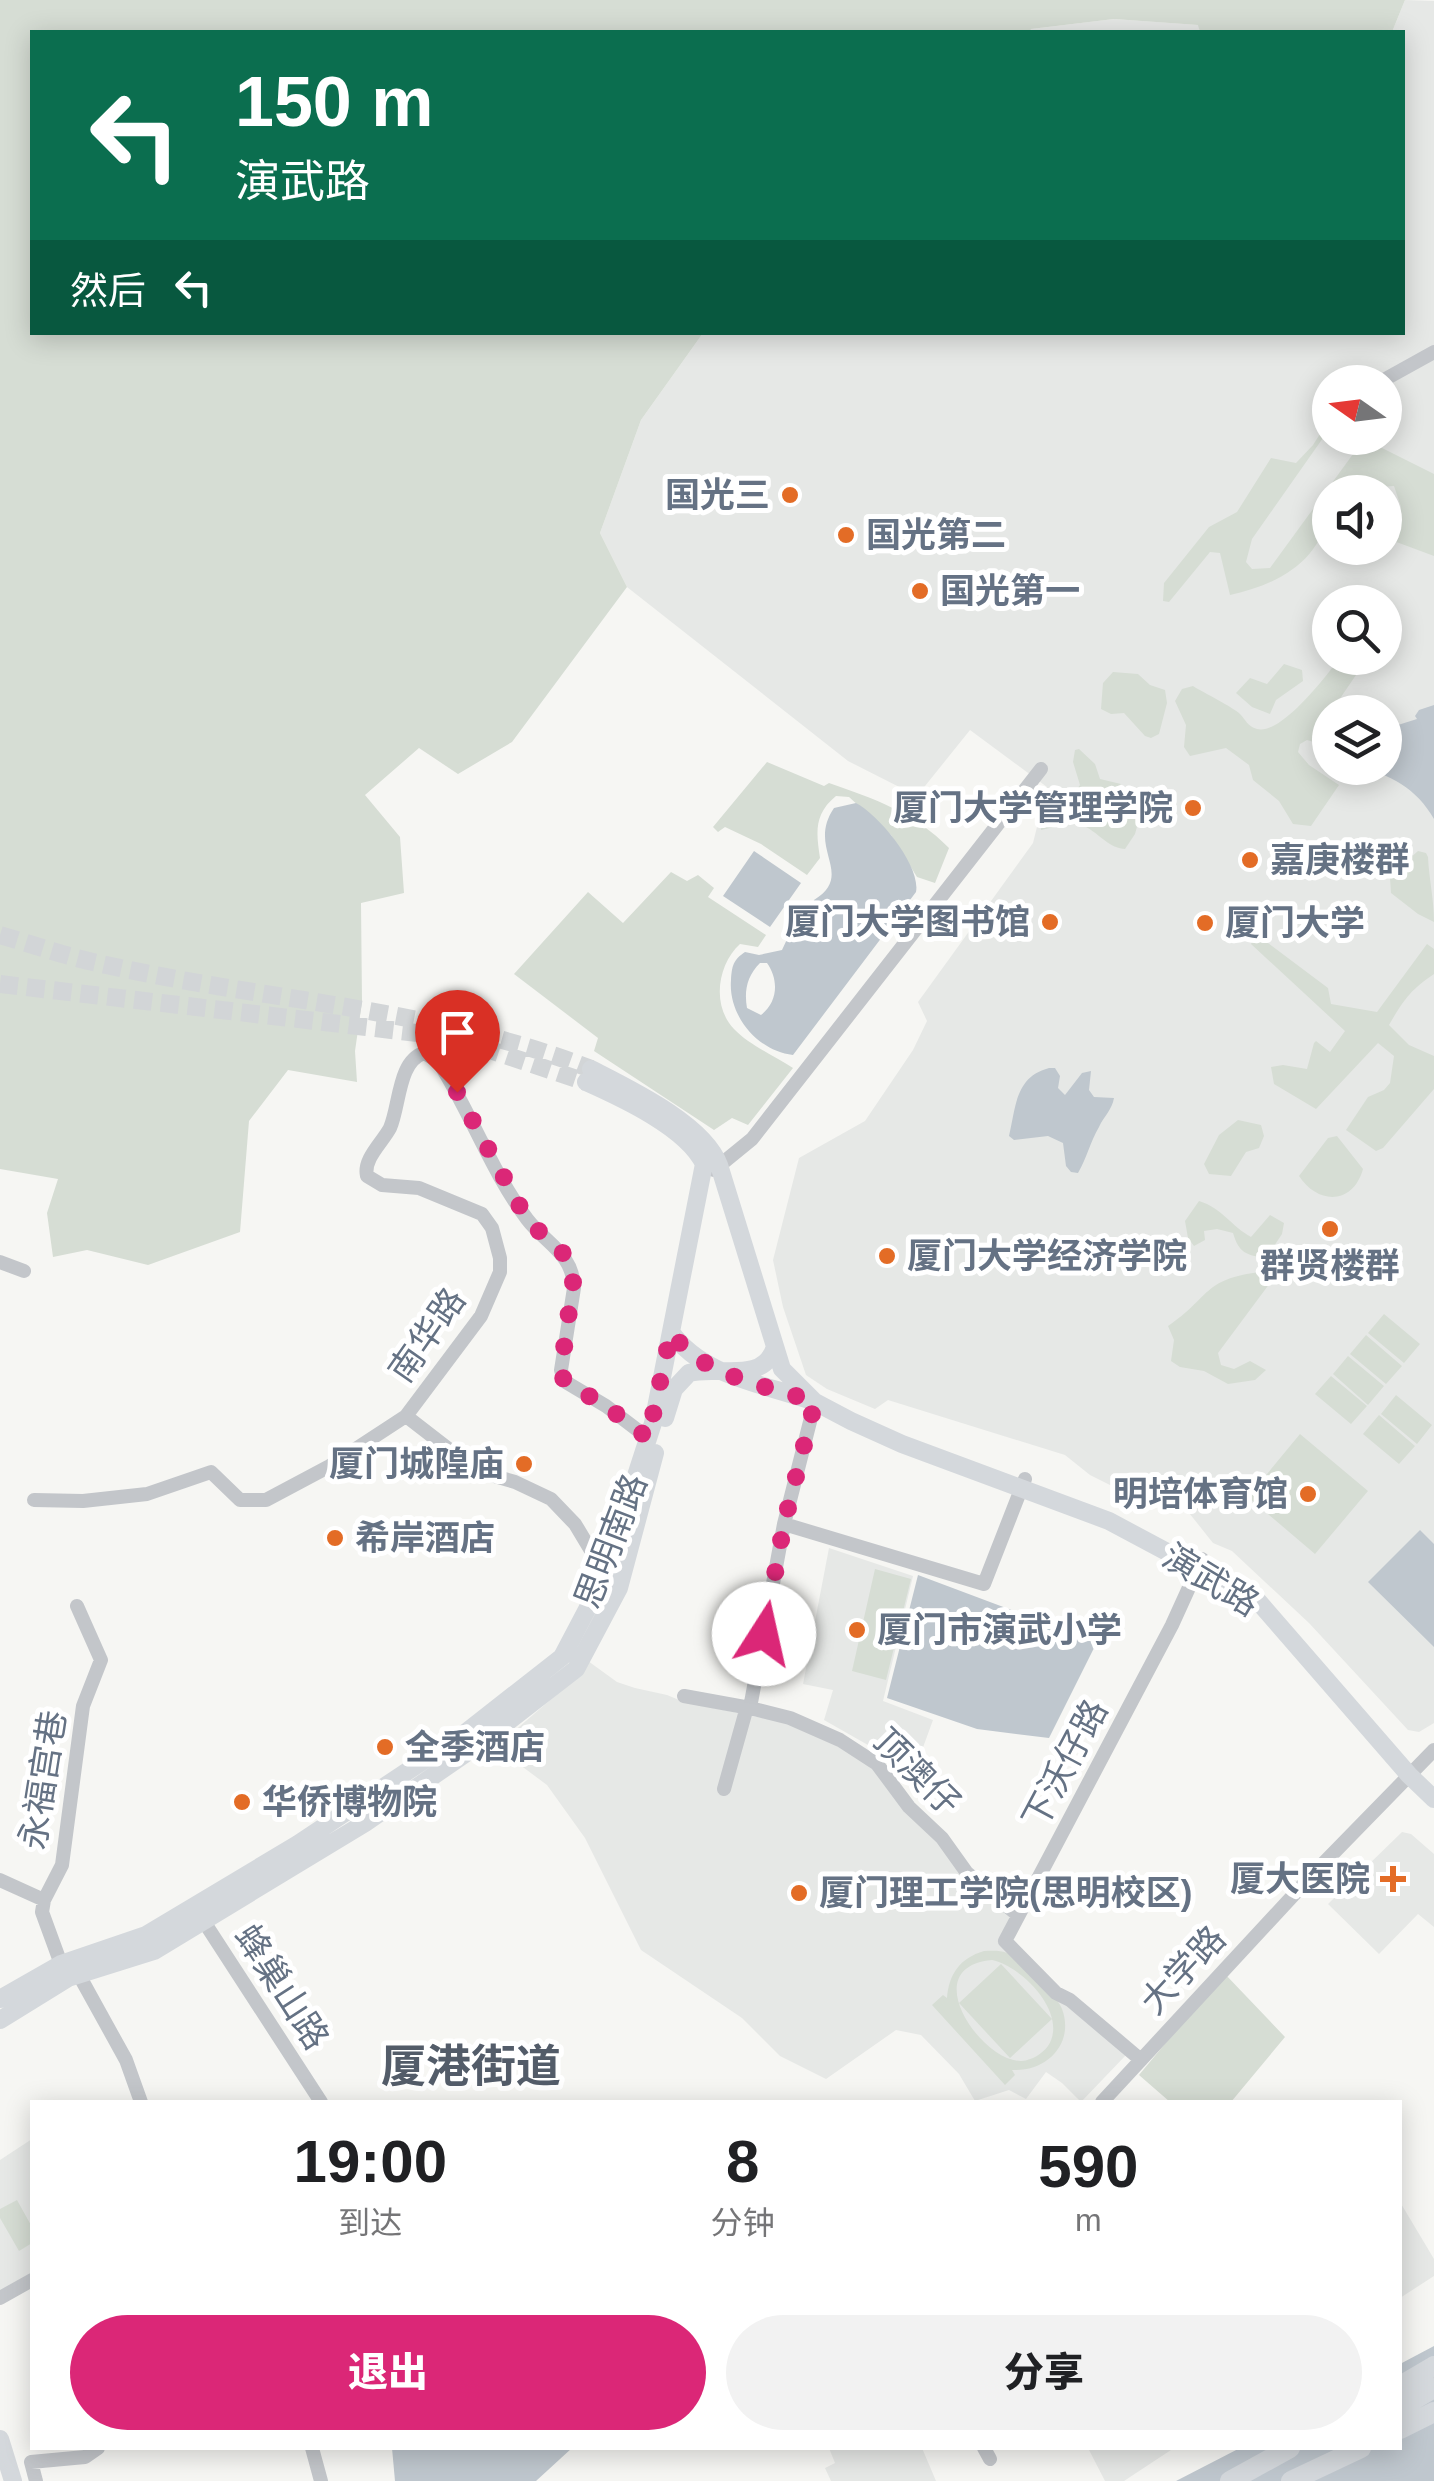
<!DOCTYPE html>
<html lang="zh">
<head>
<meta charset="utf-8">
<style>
  :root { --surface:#fff; --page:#f2f2f2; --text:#202124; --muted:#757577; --accent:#db2777 }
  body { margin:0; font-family:Arial,"Noto Sans SC",sans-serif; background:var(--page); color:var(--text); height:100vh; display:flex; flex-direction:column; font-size:38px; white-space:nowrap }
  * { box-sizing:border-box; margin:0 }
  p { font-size:32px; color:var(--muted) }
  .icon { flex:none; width:55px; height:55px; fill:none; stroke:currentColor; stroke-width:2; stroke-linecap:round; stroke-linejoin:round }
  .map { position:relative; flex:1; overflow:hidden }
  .sheet { position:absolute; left:30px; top:2100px; width:1372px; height:350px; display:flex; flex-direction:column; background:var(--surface); border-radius:0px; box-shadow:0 5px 25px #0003 }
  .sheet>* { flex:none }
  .banner { position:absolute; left:30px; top:30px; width:1375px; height:305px; border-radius:0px; box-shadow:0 5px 25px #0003; background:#0b6e4f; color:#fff; overflow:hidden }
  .needle { width:65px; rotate:284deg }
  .tools { position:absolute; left:1312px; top:365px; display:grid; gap:20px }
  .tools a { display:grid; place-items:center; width:90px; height:90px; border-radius:50%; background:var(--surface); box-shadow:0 5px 25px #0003; font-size:50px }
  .pin { position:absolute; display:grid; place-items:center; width:85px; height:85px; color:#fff; margin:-102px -42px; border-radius:50% 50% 50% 0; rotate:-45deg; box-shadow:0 0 10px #0007 }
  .pin .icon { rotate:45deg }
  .me { position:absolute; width:110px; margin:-55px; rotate:10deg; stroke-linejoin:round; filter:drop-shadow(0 0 8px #0008) }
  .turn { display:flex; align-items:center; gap:35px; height:210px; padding:0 40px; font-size:45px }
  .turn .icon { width:130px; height:130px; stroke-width:2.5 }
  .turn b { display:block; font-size:70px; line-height:85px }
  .then { display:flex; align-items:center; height:95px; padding:0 40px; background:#0003; gap:20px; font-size:38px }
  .eta { display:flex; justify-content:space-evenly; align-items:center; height:170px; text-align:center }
  .eta b { font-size:60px; font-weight:800; line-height:70px }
  .primary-button { display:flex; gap:20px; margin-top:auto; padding:20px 40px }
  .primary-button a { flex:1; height:115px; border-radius:60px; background:var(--accent); color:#fff; font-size:40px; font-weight:800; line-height:115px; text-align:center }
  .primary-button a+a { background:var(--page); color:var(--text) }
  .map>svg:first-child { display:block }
</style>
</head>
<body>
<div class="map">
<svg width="1434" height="2481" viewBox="0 0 1434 2481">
  <rect width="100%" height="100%" fill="#f6f6f3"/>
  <path fill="#e6e8e6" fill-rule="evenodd" d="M1405 0 1434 1V1723L1419 1732 1408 1730 1309 1623 1232 1551 1213 1543 1170 1489 1168 1493 1131 1480 1112 1486 1090 1475 1065 1455 888 1400 875 1409 827 1389 806 1375 783 1307 773 1260 799 1158 865 1121 913 1050 927 1021 918 1002 1033 843 1047 787 970 730 917 796 848 761 627 587 600 533 641 420 703 333 1402 332V32H1392ZM1330 382H1385V438H1330ZM1330 492H1385V548H1330ZM1330 602H1385V658H1330ZM1330 712H1385V768H1330Z
    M1114 19 1199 25 1200 32H1030L1031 29Z
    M829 1548 913 1576 883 1701 933 1720 918 1761 882 1753 824 1720 833 1690 803 1684Z
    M588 1661 617 1682 635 1688 667 1695 684 1702 788 1723 836 1745 872 1768 1014 1920 1000 1938 1126 2055 1081 2102 1062 2083 1046 2072 1026 2099 1009 2090 975 2101 959 2074 921 2035 896 2030 826 2079 780 2056 742 2018 641 1950 585 1838 547 1785 496 1747 579 1675Z
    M1402 1832 1411 1834 1434 1854V1927L1418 1914 1379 1954 1328 1904Z
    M32 2139V2275L0 2293V2160Z
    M1400 2202 1434 2259V2276L1400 2298Z
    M829 2448H922L936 2481H831L825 2468 835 2463Z
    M1088 2448H1174L1124 2481H1105Z"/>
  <path fill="#d6ddd4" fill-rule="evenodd" d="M0 0H1405L1392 32H1200L1198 25 1114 19 1031 29 1030 32H32V332L703 333 641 420 600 533 627 587 512 742 458 774 419 748 365 795 400 837 404 893 361 903 362 1002 355 1051 357 1082 288 1070 249 1121 240 1232 148 1265 87 1250 53 1257 47 1213 58 1179 0 1169Z
    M1329 420 1330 428 1252 539 1246 562 1252 569 1270 568 1364 439 1434 474V556L1391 540 1388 534 1401 507 1394 486 1378 487 1362 492H1330C1330 555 1287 582 1230 595L1220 553 1210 552 1169 602 1163 601 1164 583 1209 527 1237 512 1271 458 1296 463 1313 445Z
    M1284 664 1302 670 1303 681 1276 700 1270 714 1252 707 1236 693 1250 678 1267 684Z
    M1343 667 1352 669 1356 675 1339 700 1340 712H1330V743L1327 746 1307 740 1300 744 1298 752 1309 765 1339 785 1311 826 1293 824 1279 801 1253 780 1249 765 1226 748 1190 756 1184 747 1186 725 1175 701 1182 689 1193 686C1204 693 1233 707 1240 714 1246 720 1247 726 1257 729 1279 735 1319 685 1332 668Z
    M1113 672 1138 674 1150 685 1165 690 1167 703 1159 734 1151 738 1145 736 1124 713 1111 714 1101 709 1103 683Z
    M1079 749 1095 764 1100 779 1121 784 1111 794V802L1120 809 1141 812 1135 834 1125 849C1100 847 1090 814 1060 826L1055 821 1054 827 1041 830 1043 801 1055 794 1059 799 1071 798 1080 785 1073 762 1075 750Z
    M767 762 824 786 829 783C875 799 915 813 949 848L935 883 917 877 891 835 849 797 836 796C814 814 816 832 820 858L807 875 761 844 725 827 718 832 713 827Z
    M1418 851 1426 853 1428 857C1429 879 1434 899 1434 922L1418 914 1391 893 1390 878 1399 877 1400 867Z
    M671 872 687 881 698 875 714 888 708 897 766 935 758 947 740 944C718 964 711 1005 734 1029 749 1045 775 1056 793 1068L748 1125 732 1118 714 1130 594 1051 598 1038 514 974 588 892 623 923Z
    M1256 934 1328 988 1331 1004 1377 1012 1427 944 1434 949V974C1410 990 1403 1001 1389 1025L1409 1045 1434 1056V1089L1383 1148 1376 1151 1346 1130 1368 1097 1384 1090 1390 1083 1394 1056 1378 1043 1316 1109 1274 1084 1271 1067 1283 1065 1307 1069 1314 1043 1316 1041 1330 1052 1345 1031 1251 944Z
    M1238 1120 1261 1125 1264 1136 1259 1148 1246 1152 1231 1176 1209 1174 1204 1164 1219 1135Z
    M1337 1136 1363 1169C1353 1205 1318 1205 1299 1176L1328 1138Z
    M1199 1201C1222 1208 1231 1226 1251 1237L1270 1215 1284 1223 1282 1234 1266 1258C1246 1255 1239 1253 1233 1233L1217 1229 1204 1231 1205 1240 1194 1246 1188 1238 1185 1221Z
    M1260 1272 1270 1283 1218 1353 1221 1365 1234 1369 1250 1361 1266 1370 1255 1380 1228 1384 1204 1371 1180 1367 1171 1361 1174 1340 1168 1326C1210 1298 1202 1279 1260 1272Z
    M1384 1314 1420 1344 1404 1363 1368 1333Z
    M1366 1335 1402 1366 1386 1384 1350 1354Z
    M1348 1356 1384 1386 1368 1405 1333 1374Z
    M1331 1376 1367 1406 1351 1424 1315 1394Z
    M1396 1395 1432 1425 1417 1444 1381 1414Z
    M1379 1415 1415 1446 1399 1464 1363 1434Z
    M1300 1434 1368 1491 1315 1554 1248 1497Z
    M875 1569 911 1579 886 1680 852 1671Z
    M984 1951C992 1951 999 1950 1007 1953 1021 1959 1057 1995 1062 2009 1075 2044 1046 2072 1012 2070L1015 2075 1005 2085 932 2005 943 1995 947 1998C949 1974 960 1958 984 1951ZM992 1960C1022 1966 1069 2014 1048 2046 1042 2054 1032 2060 1022 2061 982 2063 915 1967 992 1960Z
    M1001 1964 1052 2019 1010 2058 959 2003Z
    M1224 1973 1285 2037 1231 2102H1170L1139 2075Z
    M17 2200 32 2227V2243L19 2251 0 2218V2209Z"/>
  <path fill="#bfc7ce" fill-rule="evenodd" d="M1434 705V819C1417 789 1390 773 1357 768H1385V724L1398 725 1417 719 1415 716 1419 710Z
    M856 803C879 815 921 866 916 892L793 1055C757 1051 728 1015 731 980 732 966 733 960 745 952L759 955 782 950 789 935 811 917 814 900C856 874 806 849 834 808ZM760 963H767C779 980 778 1002 761 1015L747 1008C744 991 747 976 760 963Z
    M754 851 801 883 770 927 723 896Z
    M1049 1068H1055L1060 1076 1058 1088 1065 1095 1082 1073 1091 1071 1089 1090 1094 1097 1114 1098C1112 1110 1104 1116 1099 1127 1090 1142 1087 1158 1078 1173L1071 1172 1066 1166 1063 1143 1048 1136 1014 1140 1009 1136C1016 1107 1015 1077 1049 1068Z
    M1420 1530 1434 1544V1647L1368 1582Z
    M918 1575 1097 1642 1049 1738 977 1729 887 1698Z
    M1434 2346V2481H1176L1240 2448H1400V2364Z
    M392 2448H572L536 2481H395Z"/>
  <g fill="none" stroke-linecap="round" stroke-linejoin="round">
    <path stroke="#d2d5d7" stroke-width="18" stroke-dasharray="18 9" stroke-linecap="butt" d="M0 935C34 945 68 957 102 964 265 1001 435 1008 591 1069
      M0 984 434 1035 475 1045 586 1082"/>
    <path stroke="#c3c6ca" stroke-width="14" d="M1380 382 1434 352
      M714 1170 752 1139 1041 769
      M0 1262 24 1271
      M815 1402 784 1524 750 1708 790 1718 840 1740 877 1764 909 1807 942 1838 967 1873 1018 1915
      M34 1500 83 1501 147 1494 211 1472 240 1500H266L328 1467 406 1416
      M784 1524 984 1584 1025 1479
      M592 1596 596 1559 575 1524 551 1499 515 1482 477 1471 406 1416 481 1316 500 1272V1258L492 1228 482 1214 419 1188 382 1185 367 1176C363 1159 382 1143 390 1128 400 1105 398 1061 424 1053L438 1061C470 1111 491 1171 527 1219 546 1244 573 1253 574 1288L561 1370 564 1381 606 1406 648 1438
      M684 1696 750 1708
      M724 1789 747 1707
      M0 1880 44 1900
      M199 1914 321 2102
      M61 1964 42 1912 44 1900 62 1865 83 1706 101 1660 77 1606
      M79 1975 126 2060 141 2102
      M1141 2060 1070 2000 1056 1993 1005 1941 1172 1625 1202 1559
      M1102 2102 1313 1874 1434 1750
      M0 2298 32 2280
      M312 2448 321 2481
      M984 2448 990 2459
      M36 2481 31 2462 85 2457 98 2448"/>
    <path stroke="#d4d8dc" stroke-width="18" d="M591 1069C630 1089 704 1124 719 1165L782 1369 815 1402 851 1421 902 1444 1109 1521 1257 1600 1409 1775 1434 1799
      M671 1332C701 1375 759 1383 806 1399
      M665 1418 674 1389 689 1373C718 1365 763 1385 775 1347
      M0 1999 61 1964 146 1935 298 1844 465 1733 562 1657 602 1581 653 1423 704 1164C687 1128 622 1098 586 1082
      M0 2020 68 1978 154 1951 365 1823 475 1747 576 1669 619 1588 655 1453
      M0 2439 13 2481"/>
    <path stroke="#d4d8dc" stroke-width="20" d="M1400 2386 1434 2366
      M1400 2408 1434 2388
      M1400 2429 1434 2412
      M1230 2481 1290 2448
      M1291 2481 1361 2448"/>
  </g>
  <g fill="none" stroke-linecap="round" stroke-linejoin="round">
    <path stroke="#db2777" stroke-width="18" stroke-dasharray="0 32.4" d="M457 1092 528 1221 566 1256 574 1275 561 1370 564 1381 606 1406 648 1438 671 1332C702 1377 766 1385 815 1402L784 1524 764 1634"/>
  </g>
  <g fill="#e36c26" stroke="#fff" stroke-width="4">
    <circle cx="790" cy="495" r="10"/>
    <circle cx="846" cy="535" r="10"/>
    <circle cx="920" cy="591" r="10"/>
    <circle cx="1193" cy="808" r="10"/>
    <circle cx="1250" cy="860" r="10"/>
    <circle cx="1050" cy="922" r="10"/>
    <circle cx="1205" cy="923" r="10"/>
    <circle cx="1330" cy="1229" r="10"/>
    <circle cx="887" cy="1256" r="10"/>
    <circle cx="524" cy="1464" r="10"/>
    <circle cx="1308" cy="1494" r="10"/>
    <circle cx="335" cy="1538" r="10"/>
    <circle cx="857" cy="1630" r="10"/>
    <circle cx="385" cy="1747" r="10"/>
    <circle cx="242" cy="1802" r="10"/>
    <path d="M1388 1864h10v10h10v10h-10v10h-10v-10h-10v-10h10z"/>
    <circle cx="799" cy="1893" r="10"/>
  </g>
  <g text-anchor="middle" stroke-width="10" stroke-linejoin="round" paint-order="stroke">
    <g font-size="35" font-weight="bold" fill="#657284" stroke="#fff" text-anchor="start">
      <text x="770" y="507" text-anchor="end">国光三</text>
      <text x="866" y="547">国光第二</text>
      <text x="940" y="603">国光第一</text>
      <text x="1173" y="820" text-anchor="end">厦门大学管理学院</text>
      <text x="1270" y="872">嘉庚楼群</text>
      <text x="1030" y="934" text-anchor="end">厦门大学图书馆</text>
      <text x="1225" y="935">厦门大学</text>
      <text x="907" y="1268">厦门大学经济学院</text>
      <text x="1330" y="1278" text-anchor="middle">群贤楼群</text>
      <text x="504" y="1476" text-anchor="end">厦门城隍庙</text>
      <text x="1288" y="1506" text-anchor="end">明培体育馆</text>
      <text x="355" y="1550">希岸酒店</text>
      <text x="877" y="1642">厦门市演武小学</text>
      <text x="405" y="1759">全季酒店</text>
      <text x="262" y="1814">华侨博物院</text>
      <text x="1370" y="1891" text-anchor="end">厦大医院</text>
      <text x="819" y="1905">厦门理工学院(思明校区)</text>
    </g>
    <g font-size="35" fill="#657284" stroke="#fff">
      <text transform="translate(427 1335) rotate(-55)" y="12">南华路</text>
      <text transform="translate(611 1541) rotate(-69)" y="12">思明南路</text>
      <text transform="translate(1211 1580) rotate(31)" y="12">演武路</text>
      <text transform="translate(1065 1764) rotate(-62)" y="12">下沃仔路</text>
      <text transform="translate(917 1772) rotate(45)" y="12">顶澳仔</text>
      <text transform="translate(43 1780) rotate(-81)" y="12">永福宫巷</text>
      <text transform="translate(1183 1970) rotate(-47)" y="12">大学路</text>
      <text transform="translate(282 1987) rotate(57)" y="12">蜂巢山路</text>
    </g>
    <g font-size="45" font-weight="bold" fill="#535c69" stroke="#fff">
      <text x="471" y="2082">厦港街道</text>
    </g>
  </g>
</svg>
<div class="tools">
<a><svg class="needle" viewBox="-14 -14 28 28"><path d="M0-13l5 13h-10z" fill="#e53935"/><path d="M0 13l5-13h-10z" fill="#757577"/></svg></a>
<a><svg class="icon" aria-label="sound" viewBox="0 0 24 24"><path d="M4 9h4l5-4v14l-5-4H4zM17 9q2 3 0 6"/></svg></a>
<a><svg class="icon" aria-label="search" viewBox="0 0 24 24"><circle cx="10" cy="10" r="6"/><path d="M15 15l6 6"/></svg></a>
<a><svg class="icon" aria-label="layers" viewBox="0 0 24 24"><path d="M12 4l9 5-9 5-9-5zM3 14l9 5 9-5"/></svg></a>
</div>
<div class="pin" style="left:457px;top:1092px;background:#d93025"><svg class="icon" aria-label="arrive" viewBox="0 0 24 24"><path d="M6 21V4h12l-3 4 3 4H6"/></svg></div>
<svg class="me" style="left:764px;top:1634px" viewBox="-20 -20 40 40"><circle r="19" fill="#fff"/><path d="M0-13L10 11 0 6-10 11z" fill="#db2777"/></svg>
<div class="banner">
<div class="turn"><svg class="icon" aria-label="left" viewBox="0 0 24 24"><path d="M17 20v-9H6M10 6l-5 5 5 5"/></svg><div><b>150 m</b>演武路</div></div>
<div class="then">然后<svg class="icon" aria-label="left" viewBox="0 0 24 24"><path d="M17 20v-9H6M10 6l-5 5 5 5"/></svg></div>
</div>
<section class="sheet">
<div class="eta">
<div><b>19:00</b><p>到达</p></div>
<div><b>8</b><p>分钟</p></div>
<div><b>590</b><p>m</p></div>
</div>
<div class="primary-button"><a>退出</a><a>分享</a></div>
</section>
</div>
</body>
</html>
